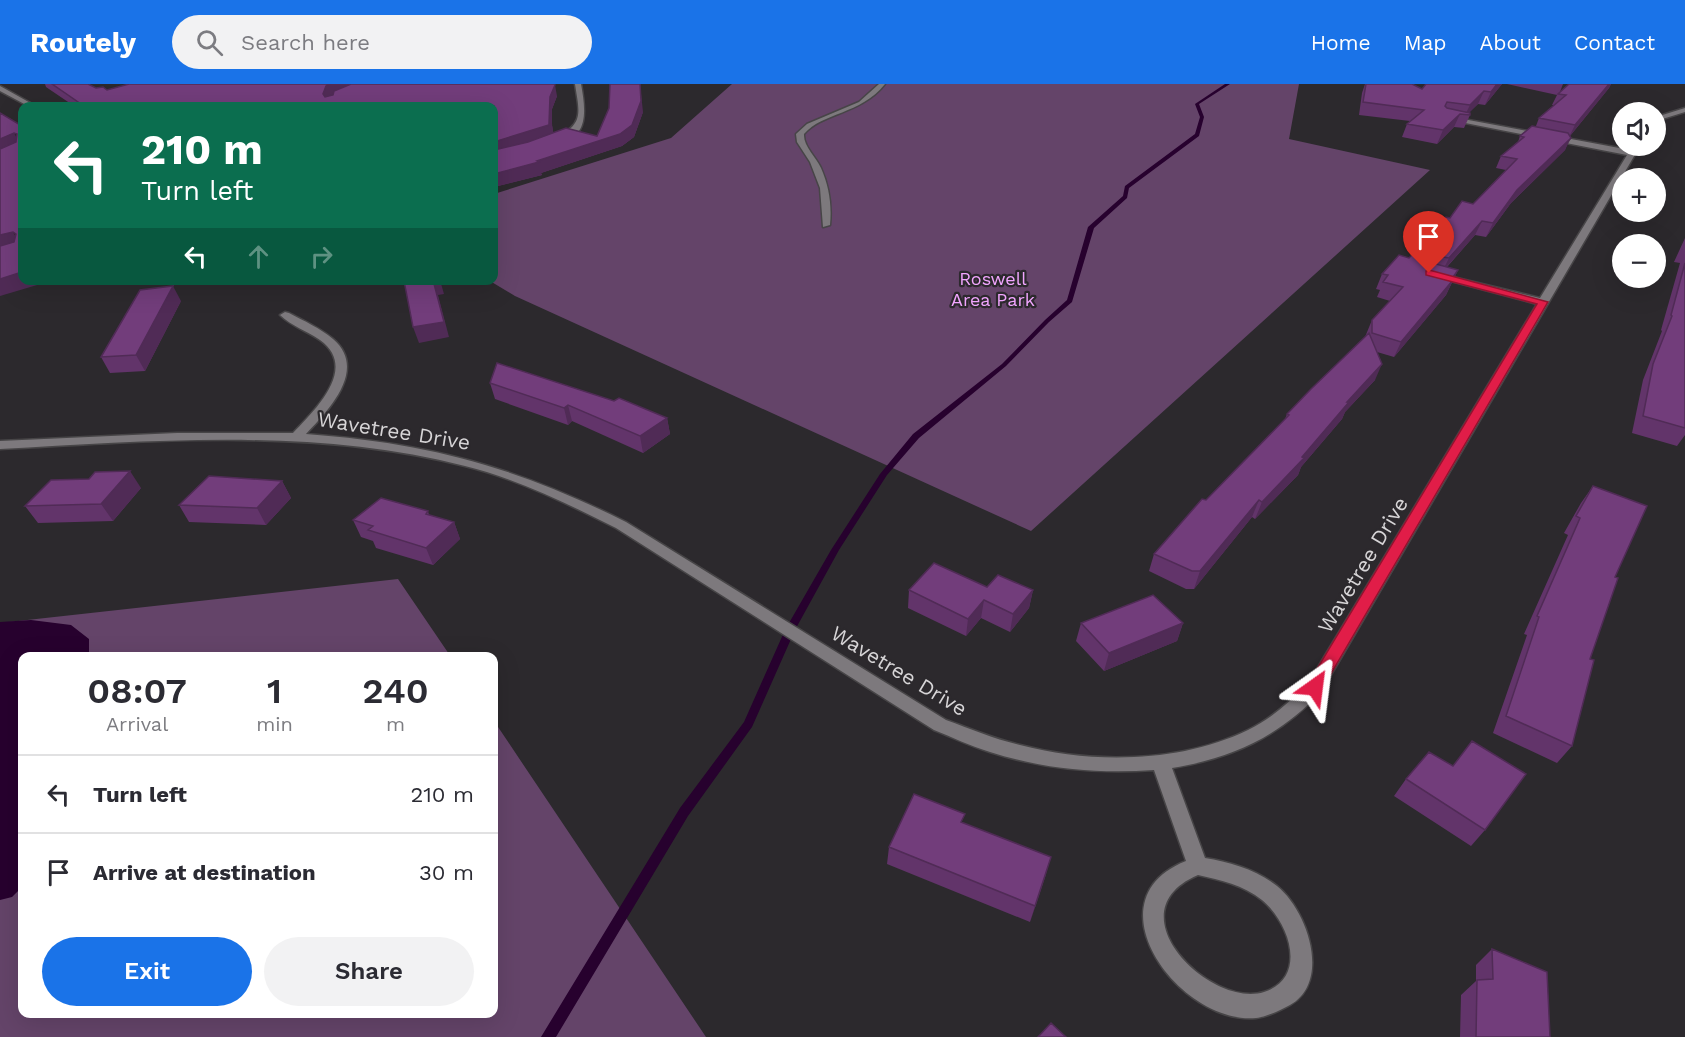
<!DOCTYPE html>
<html lang="en">
<head>
<meta charset="utf-8">
<style>
  :root { --surface:#fff; --page:#f2f2f3; --text:#2b2b33; --muted:#7c7c81; --line:#e1e1e2; --accent:#1a73e8 }
  body { margin:0; font-family:"Work Sans",sans-serif; background:var(--page); color:var(--text); height:100vh; display:flex; flex-direction:column; font-size:22px; white-space:nowrap }
  * { box-sizing:border-box; margin:0 }
  p { font-size:20px; color:var(--muted) }
  .icon { flex:none; width:33px; height:33px; fill:none; stroke:currentColor; stroke-width:2; stroke-linecap:round; stroke-linejoin:round }
  .map { position:relative; flex:1; overflow:hidden }
  .drawer { position:absolute; left:18px; top:568px; width:480px; height:366px; display:flex; flex-direction:column; background:var(--surface); border-radius:12px; box-shadow:0 6px 24px #0002 }
  .drawer>* { flex:none }
  .banner { position:absolute; left:18px; top:18px; width:480px; height:183px; border-radius:12px; box-shadow:0 6px 24px #0002; background:#0b6e4f; color:#fff; overflow:hidden }
  .controls { position:absolute; left:1612px; top:18px; display:grid; gap:12px }
  .controls a { display:grid; place-items:center; width:54px; height:54px; border-radius:50%; background:var(--surface); box-shadow:0 6px 24px #0002; font-size:30px }
  .pin { position:absolute; display:grid; place-items:center; width:51px; height:51px; color:#fff; margin:-62px -26px; border-radius:50% 50% 50% 0; rotate:-45deg; box-shadow:0 0 6px #0007 }
  .pin .icon { rotate:45deg }
  .me { position:absolute; width:66px; margin:-33px; rotate:31deg; stroke-linejoin:round; filter:drop-shadow(0 0 4px #0008) }
  .turn { display:flex; align-items:center; gap:21px; height:126px; padding:0 24px; font-size:27px }
  .turn .icon { width:78px; height:78px; stroke-width:2.5 }
  .turn b { display:block; font-size:42px; line-height:51px }
  .lanes { display:flex; align-items:center; height:57px; padding:0 24px; background:#0003; justify-content:center; gap:30px; direction:ltr }
  .lanes .off { opacity:.35 }
  .eta { display:flex; justify-content:space-evenly; align-items:center; height:102px; text-align:center }
  .eta b { font-size:36px; font-weight:600; line-height:42px }
  .button { display:flex; gap:12px; margin-top:auto; padding:12px 24px }
  .button a { flex:1; height:69px; border-radius:36px; background:var(--accent); color:#fff; font-size:24px; font-weight:600; line-height:69px; text-align:center }
  .button a+a { background:var(--page); color:var(--text) }
  ul { padding:0; list-style:none }
  li { display:flex; align-items:center; gap:18px; height:78px; padding:0 24px; border-top:2px solid var(--line) }
  li div { flex:1 }
  li b { display:block; font-size:22px }
  li em { font-style:normal }
  header { display:flex; align-items:center; gap:36px; box-sizing:border-box; height:84px; padding:0 30px; background:var(--accent); color:#fff }
  header strong { font-size:28px }
  nav { display:flex; gap:33px; margin-inline-start:auto; font-size:21px }
  .search { width:420px; height:54px; background:var(--page); display:flex; align-items:center; gap:15px; box-sizing:border-box; padding:0 21px; border-radius:33px; color:var(--muted); font-size:22px }
  .map>svg:first-child { display:block }
</style>
</head>
<body>
<header>
<strong>Routely</strong>
<div class="search"><svg class="icon" aria-label="search" viewBox="0 0 24 24"><circle cx="10" cy="10" r="6"/><path d="M15 15l6 6"/></svg>Search here</div>
<nav><a>Home</a><a>Map</a><a>About</a><a>Contact</a></nav>
</header>
<div class="map">
<svg width="1685" height="953" viewBox="0 0 1685 953">
  <rect width="100%" height="100%" fill="#2c292d"/>
  <path fill="#644469" d="M732 0H1299L1289 55 1430 86 1031 447 515 212 490 197 494 196V110L671 54Z
    M398 495 451 573H22V930H494V637L706 953H0V539Z"/>
  <path fill="#27012e" d="M31 536 71 541 89 555V573H22V803L12 813 0 816V538Z"/>
  <g fill="none" stroke-linecap="round" stroke-linejoin="round">
    <path fill="#27012e" fill-rule="evenodd" d="M1225 0H1230L1199 20 1204 33 1199 52 1129 104 1127 114 1094 144 1072 218 1049 238 1006 282 919 354 887 391 839 466 795 546 752 643 688 732 556 953H541L680 724 744 638 785 546 831 466 880 390 913 350 1002 280 1045 236 1067 216 1088 143 1123 112 1125 102 1195 50 1200 33 1195 20Z"/>
    <g stroke="#474547" stroke-width="3">
      <path id="street" d="M575 0H581C585 22 591 57 556 57V53C585 40 579 27 575 0Z
        M879 0H885C860 31 823 28 804 50 803 62 816 73 821 84 829 102 832 121 830 141L823 143 820 104 810 78 797 58 796 50 807 40 859 18Z
        M0 2 34 21 35 22H28L0 7Z
        M1685 24V28L1656 37V33Z
        M1447 32 1630 66 1633 62H1640L1321 608C1278 653 1233 674 1172 684L1205 774C1230 778 1257 786 1277 802 1307 826 1332 897 1290 921 1281 926 1266 933 1256 934 1180 941 1087 816 1186 777L1154 686C1098 690 1043 685 990 668 970 662 952 653 934 646L616 444C568 420 518 395 465 382 313 343 155 357 0 365V357L177 349H293C315 326 359 284 320 256 307 247 291 242 280 231L285 228 289 229C304 237 320 244 333 255 368 285 329 326 306 350 428 359 516 383 626 438L946 636C971 645 994 655 1020 661 1092 680 1180 679 1248 646 1271 635 1291 617 1309 598L1537 220 1432 192V188L1540 214 1627 71 1445 35ZM1198 791C1221 796 1243 801 1262 816 1290 839 1308 894 1264 908 1211 925 1111 828 1198 791Z"/>
    </g>
    <use href="#street" fill="#7d797d" fill-rule="evenodd"/>
  </g>
  <path fill="#62346a" d="M45 0H88L96 4 107 6 557 12 552 25V41L553 48 597 52 643 28 634 53 622 62 541 89 542 91 494 103V22H74L46 3Z
    M1365 0H1412L1422 5 1426 0H1502L1485 21 1478 20 1469 28 1470 31 1464 44 1454 43 1437 60 1402 53 1407 40 1410 37 1359 31 1362 9Z
    M1507 0H1563L1560 8 1569 0H1611L1609 4 1570 52 1565 66 1511 119 1486 153 1475 151 1447 183 1458 186 1446 211 1394 273 1377 268 1375 296 1345 328 1342 335 1301 383 1298 391 1255 435 1252 433 1194 505H1186L1149 487 1154 470 1285 335 1287 330 1365 253 1372 236 1390 217 1377 213 1380 206 1376 205 1382 190 1409 174 1450 134 1473 120 1506 86 1496 84 1501 72 1518 58 1520 52 1536 42 1539 34 1554 21H1552L1557 11Z
    M1685 154V351L1677 362 1632 349 1643 296 1662 247 1661 246 1680 179 1674 178Z
    M181 217 145 287 110 289 101 273Z
    M490 299 667 334 670 350 643 369 572 337 568 341 495 315Z
    M282 397 291 414 266 441 189 438 179 421Z
    M1593 402 1615 493 1590 575 1572 662 1557 679 1493 649 1527 551 1524 550 1568 451 1564 449 1581 419Z
    M141 404 113 437 38 439 25 422Z
    M428 427 429 431 454 438 460 455 433 481 376 464 373 457 361 453 353 436Z
    M987 503 1033 506 1029 524 1010 548 981 534 966 552 908 524 909 506Z
    M1081 539H1183L1177 557 1104 587 1076 557Z
    M1453 682 1485 746 1471 762 1394 712 1406 695Z
    M963 739 1046 790 1030 838 887 780 889 763Z
    M1492 865 1550 953H1460L1461 911 1476 897V881Z"/>
  <path fill="#502b56" d="M329 0H358L327 21 323 10 326 2Z
    M640 0 643 28 634 53 622 62 541 89 542 91 494 103V90L537 77 632 41Z
    M1497 0H1502L1485 21 1491 8Z
    M1609 0H1611L1609 4 1569 53 1575 41Z
    M555 1 557 12 552 25V41L554 52 494 71V58L550 13Z
    M1484 7 1478 20 1467 31H1465L1470 21Z
    M1460 30 1454 43 1437 60 1443 46Z
    M14 49 21 61 0 71V55Z
    M1571 54 1565 66 1511 119 1486 153 1493 139 1517 106Z
    M1482 137 1475 151 1442 188 1449 174Z
    M13 148 21 162 0 168V151Z
    M1458 186 1446 211 1394 273 1401 258Z
    M22 188V196H54L0 212V195Z
    M433 196H440L444 210 438 211 449 253 419 259 413 243Z
    M173 202 181 217 145 287 136 271Z
    M1382 280 1375 296 1345 328 1342 335 1301 383 1298 391 1255 435 1262 418 1302 373 1347 318Z
    M568 321 572 337 568 341 564 324Z
    M667 334 670 350 643 369 640 352Z
    M130 387 141 404 113 437 101 420Z
    M282 397 291 414 266 441 257 424Z
    M1259 416 1252 433 1194 505 1200 487Z
    M454 438 460 455 433 481 426 464Z
    M1033 506 1029 524 1010 548 1013 530Z
    M984 516 981 534 966 552 968 535Z
    M1183 539 1177 557 1104 587 1109 569Z
    M1051 773 1046 790 1030 838 1035 822Z"/>
  <path fill="#723d7b" stroke="#502b56" stroke-width="1.5" d="M52 0H88L96 4 103 3 107 6 129 0H329L326 2 323 10 325 13 333 11 334 7 351 0H554L555 1 550 13 549 40H552L494 58V22H84Z
    M610 0H640L641 17 632 41 620 50 537 77 539 78 494 90V66L528 58 566 44 597 52 609 24Z
    M1366 0H1412L1422 5 1426 0H1497L1491 8 1484 7 1470 21 1447 18 1445 22 1447 24 1470 29V31L1460 30 1443 46 1407 40 1424 26 1363 18Z
    M1569 0H1609L1575 41 1539 34 1566 11 1558 10Z
    M0 29 22 42V188L0 195V162L14 158 16 150 13 148 0 151V65L16 58 17 50 14 49 0 55Z
    M1532 42 1568 49 1571 54 1517 106 1493 139 1482 137 1449 174 1431 171 1432 179 1458 186 1451 196H1453L1401 258 1372 249V236L1403 203 1383 198 1388 191 1382 190 1399 171 1409 174 1446 133 1450 134 1462 117 1473 120 1517 75 1501 72 1524 53 1520 52Z
    M1685 179V344L1643 332 1653 280 1672 232 1671 231Z
    M403 196H433L444 238 413 243 405 202Z
    M173 202 136 271 101 273 140 206Z
    M1369 249 1382 280 1347 318H1349L1302 373 1304 374 1262 418 1259 416 1200 487H1192L1154 470 1202 415 1206 416 1289 331 1287 330 1311 305Z
    M497 279 614 317 619 314 667 334 640 352 568 321 564 324 490 299Z
    M130 387 101 420 25 422 51 396 89 395 95 388Z
    M209 392 282 397 257 424 179 421Z
    M1593 402 1647 422 1615 493 1618 494 1590 575 1594 576 1572 662 1506 632 1539 533 1537 532 1580 434 1576 432Z
    M381 414 428 427 426 430 454 438 426 464 368 446 373 442 353 436Z
    M934 479 987 503 998 491 1033 506 1013 530 984 516 968 535 909 506Z
    M1153 511 1183 539 1109 569 1081 539Z
    M1472 657 1526 690 1485 746 1406 695 1429 668 1453 682Z
    M914 710 965 730 961 738 1051 773 1035 822 889 763Z
    M1492 865 1547 888 1550 953H1476L1477 896 1493 895Z
    M1051 939 1066 953H1038Z"/>
  <path fill="#e11d48" stroke="#92132f" stroke-width="1.5" d="M1429 186 1548 218 1321 607H1309L1307 603 1309 598 1537 220 1426 191V187Z"/>
  <g text-anchor="middle" stroke-width="4.5" stroke-linejoin="round" paint-order="stroke">
    <g font-size="18" fill="#f1a5fe" stroke="#2c292d">
      <text x="993" y="201">Roswell<tspan x="993" dy="21">Area Park</tspan></text>
    </g>
    <g font-size="21" fill="#d7d5d7" stroke="#2c292d">
      <text transform="translate(394 347) rotate(9)" y="7">Wavetree Drive</text>
      <text transform="translate(1363 481) rotate(-59)" y="7">Wavetree Drive</text>
      <text transform="translate(899 587) rotate(31)" y="7">Wavetree Drive</text>
    </g>
  </g>
</svg>
<div class="controls">
<a><svg class="icon" aria-label="sound" viewBox="0 0 24 24"><path d="M4 9h4l5-4v14l-5-4H4zM17 9q2 3 0 6"/></svg></a>
<a>+</a>
<a>−</a>
</div>
<div class="pin" style="left:1429px;top:189px;background:#d93025"><svg class="icon" aria-label="arrive" viewBox="0 0 24 24"><path d="M6 21V4h12l-3 4 3 4H6"/></svg></div>
<svg class="me" style="left:1315px;top:603px" viewBox="-20 -20 40 40"><path d="M0-17L14 15 0 8-14 15z" fill="#e11d48" stroke="#fff" stroke-width="4"/></svg>
<div class="banner">
<div class="turn"><svg class="icon" aria-label="left" viewBox="0 0 24 24"><path d="M17 20v-9H6M10 6l-5 5 5 5"/></svg><div><b>210 m</b>Turn left</div></div>
<div class="lanes"><svg class="icon" aria-label="left" viewBox="0 0 24 24"><path d="M17 20v-9H6M10 6l-5 5 5 5"/></svg><svg class="icon off" aria-label="ahead" viewBox="0 0 24 24"><path d="M12 20V5M6 11l6-6 6 6"/></svg><svg class="icon off" aria-label="right" viewBox="0 0 24 24"><path d="M7 20v-9h11M14 6l5 5-5 5"/></svg></div>
</div>
<section class="drawer">
<div class="eta">
<div><b>08:07</b><p>Arrival</p></div>
<div><b>1</b><p>min</p></div>
<div><b>240</b><p>m</p></div>
</div>
<ul>
<li><svg class="icon" aria-label="left" viewBox="0 0 24 24"><path d="M17 20v-9H6M10 6l-5 5 5 5"/></svg><div><b>Turn left</b></div><em>210 m</em></li>
<li><svg class="icon" aria-label="arrive" viewBox="0 0 24 24"><path d="M6 21V4h12l-3 4 3 4H6"/></svg><div><b>Arrive at destination</b></div><em>30 m</em></li>
</ul>
<div class="button"><a>Exit</a><a>Share</a></div>
</section>
</div>
</body>
</html>
